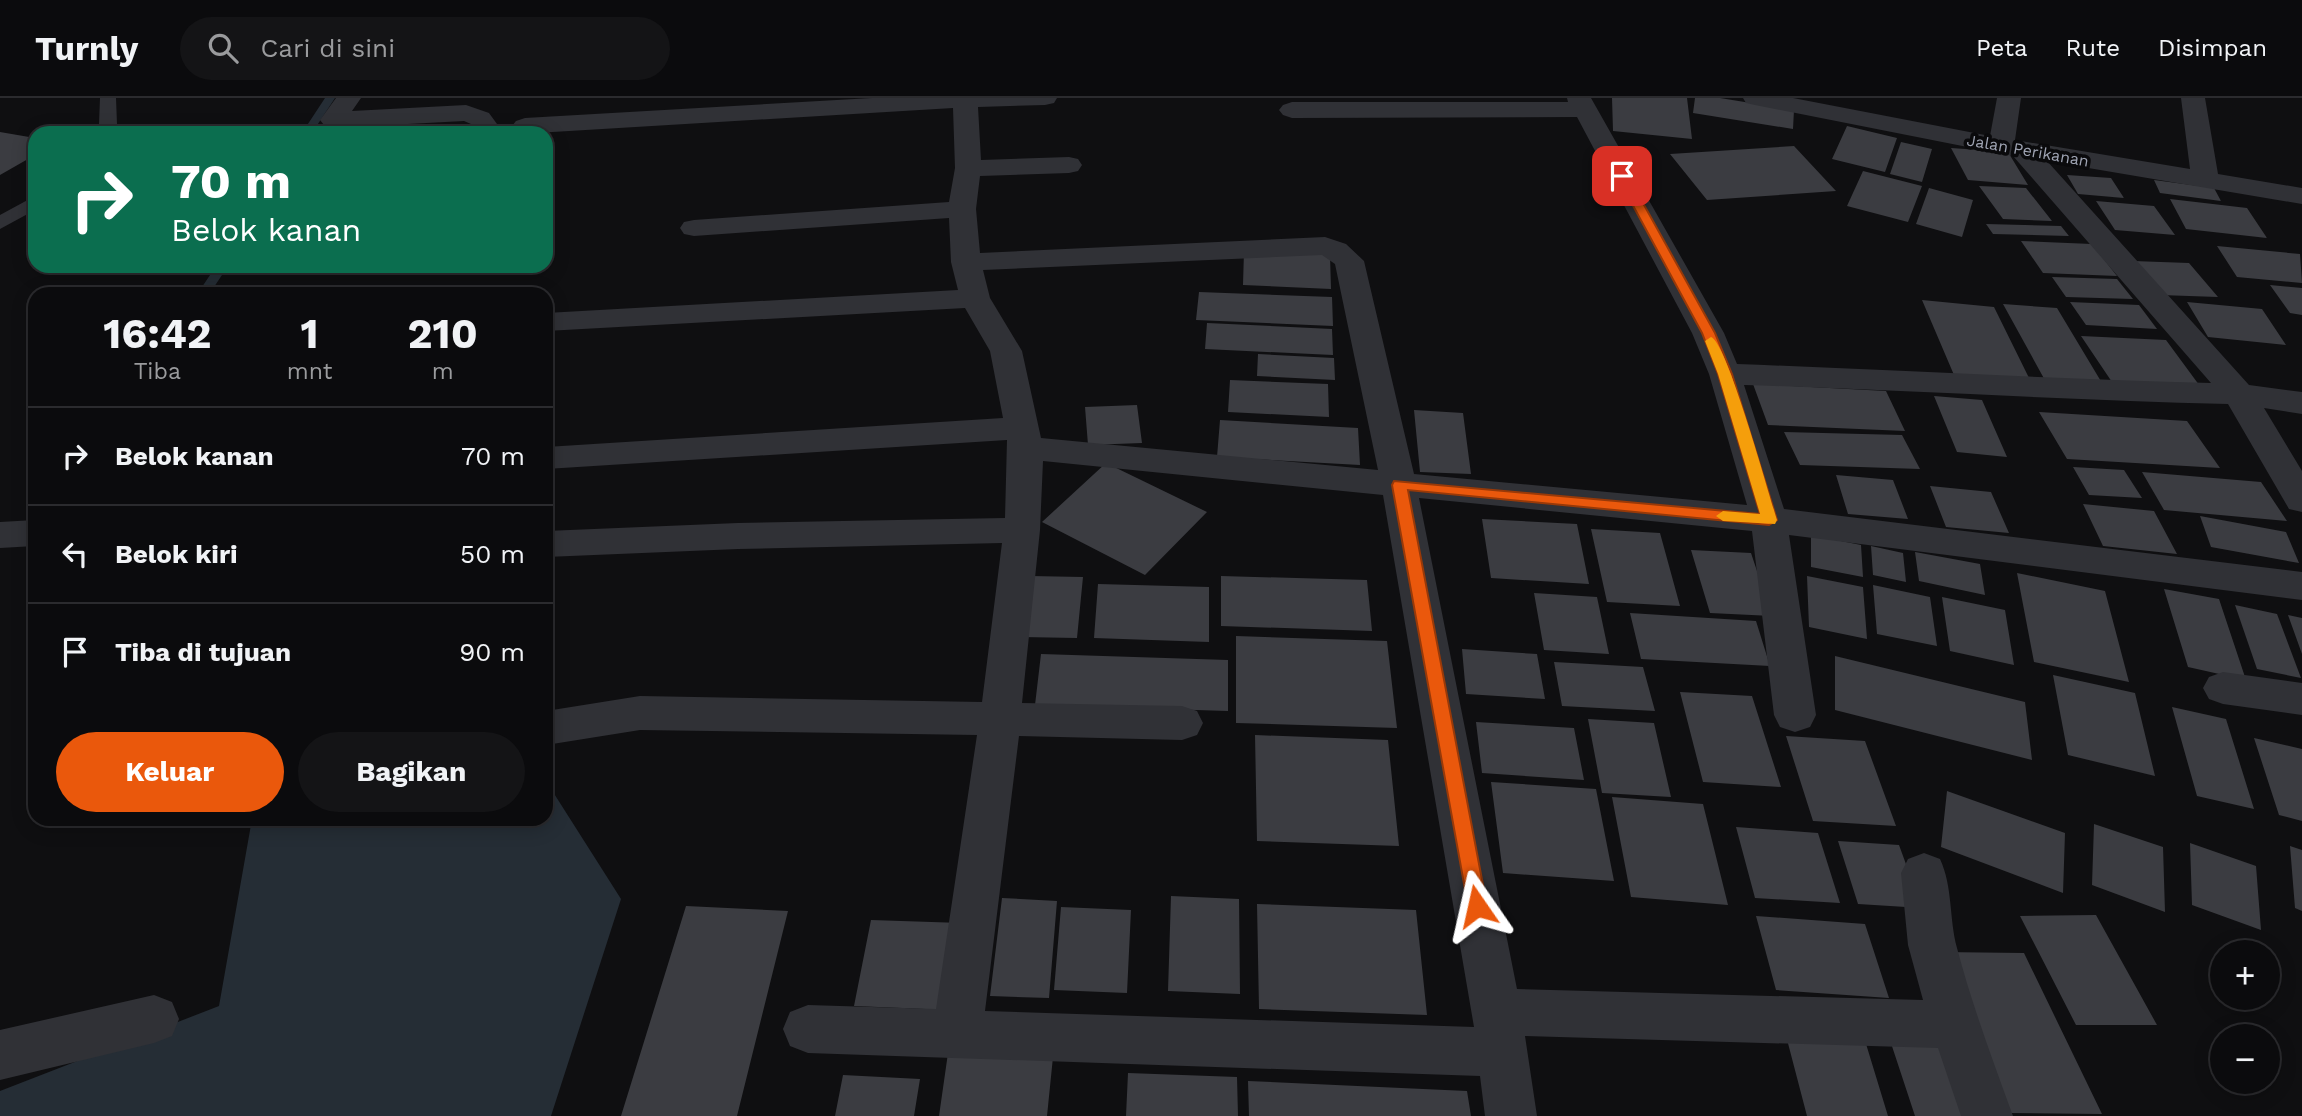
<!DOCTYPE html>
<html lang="id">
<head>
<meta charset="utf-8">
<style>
  :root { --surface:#0b0b0d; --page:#141416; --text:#f1f3f6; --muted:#9a9b9d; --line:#2b2b2e; --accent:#ea580c }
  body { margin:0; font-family:"Work Sans",sans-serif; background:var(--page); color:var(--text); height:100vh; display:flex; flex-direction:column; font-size:26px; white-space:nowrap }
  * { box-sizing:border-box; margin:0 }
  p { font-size:23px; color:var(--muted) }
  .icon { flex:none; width:38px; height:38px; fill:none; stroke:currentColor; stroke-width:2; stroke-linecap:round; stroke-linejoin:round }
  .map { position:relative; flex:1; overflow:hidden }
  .panel { position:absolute; left:28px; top:189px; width:525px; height:539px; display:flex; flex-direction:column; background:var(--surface); border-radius:21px; box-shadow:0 4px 18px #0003,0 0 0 2px var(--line) }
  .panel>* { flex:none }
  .hud { position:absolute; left:28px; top:28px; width:525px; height:147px; border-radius:21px; box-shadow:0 4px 18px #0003,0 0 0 2px var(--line); background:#0b6e4f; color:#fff; overflow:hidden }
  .tools { position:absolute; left:2210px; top:842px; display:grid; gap:14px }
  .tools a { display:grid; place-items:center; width:70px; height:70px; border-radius:50%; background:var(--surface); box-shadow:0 4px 18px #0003,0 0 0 2px var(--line); font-size:35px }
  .pin { position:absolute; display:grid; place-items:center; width:60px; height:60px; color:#fff; margin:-30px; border-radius:14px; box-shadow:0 4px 10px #0006 }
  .me { position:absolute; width:77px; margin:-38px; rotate:349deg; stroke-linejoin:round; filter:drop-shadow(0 0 5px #0008) }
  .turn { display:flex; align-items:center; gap:24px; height:147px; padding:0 28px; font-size:32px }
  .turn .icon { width:91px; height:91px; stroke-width:2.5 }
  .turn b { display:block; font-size:49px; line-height:60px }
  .eta { display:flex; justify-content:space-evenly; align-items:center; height:119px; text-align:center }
  .eta b { font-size:42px; font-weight:700; line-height:49px }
  .button { display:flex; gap:14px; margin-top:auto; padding:14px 28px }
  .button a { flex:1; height:80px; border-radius:42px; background:var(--accent); color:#fff; font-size:28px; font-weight:700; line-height:80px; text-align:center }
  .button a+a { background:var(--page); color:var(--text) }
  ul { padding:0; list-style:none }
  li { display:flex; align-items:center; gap:21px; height:98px; padding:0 28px; border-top:2px solid var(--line) }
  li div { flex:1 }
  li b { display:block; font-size:26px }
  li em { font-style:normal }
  header { display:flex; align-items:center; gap:42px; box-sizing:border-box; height:98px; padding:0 35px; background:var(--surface); border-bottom:2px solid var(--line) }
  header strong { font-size:33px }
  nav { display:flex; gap:38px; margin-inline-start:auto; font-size:24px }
  .search { width:490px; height:63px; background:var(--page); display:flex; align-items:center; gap:18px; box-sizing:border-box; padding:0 24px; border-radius:38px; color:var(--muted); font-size:26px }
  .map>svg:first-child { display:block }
</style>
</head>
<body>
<header>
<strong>Turnly</strong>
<div class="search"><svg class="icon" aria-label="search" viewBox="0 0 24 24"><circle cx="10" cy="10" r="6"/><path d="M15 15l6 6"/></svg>Cari di sini</div>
<nav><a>Peta</a><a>Rute</a><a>Disimpan</a></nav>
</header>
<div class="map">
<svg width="2302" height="1018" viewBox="0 0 2302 1018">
  <rect width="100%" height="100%" fill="#0f0f11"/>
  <path fill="#252d35" d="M546 683 621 801 551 1018H0V993L219 908 252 721H546Z"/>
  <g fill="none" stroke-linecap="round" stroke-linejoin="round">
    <path fill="#252d35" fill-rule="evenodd" d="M325 0H335L312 35H302Z
      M216 168H228L214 189 215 196H203L202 189Z"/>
  </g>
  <path fill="#3b3c41" d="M1612 0H1687L1692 41 1613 33Z
    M1695 0H1720L1794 12 1793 31 1693 15Z
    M1847 28 1897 40 1885 74 1832 61Z
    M0 34 35 40V57L0 77Z
    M1901 44 1932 51 1922 84 1890 76Z
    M1794 48 1836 93 1707 102 1670 56Z
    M1951 50 2008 54 2028 87 1968 82Z
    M1863 73 1922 88 1908 124 1847 108Z
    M2067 77 2111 80 2124 100 2078 96Z
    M2154 82 2214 90 2221 103 2160 95Z
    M1979 88 2026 90 2052 123 2003 121Z
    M1929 90 1973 102 1962 139 1916 126Z
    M2170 101 2247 110 2267 140 2186 131Z
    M2096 103 2154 108 2175 137 2115 132Z
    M1986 126 2061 128 2069 138 1993 136Z
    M2021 143 2092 146 2117 178 2043 175Z
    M2217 148 2300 156 2302 185 2237 179Z
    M1244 153 1330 157 1331 191 1243 187Z
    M2133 163 2189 165 2218 199 2160 197Z
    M2052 179 2117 181 2133 201 2066 199Z
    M2270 187 2302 190V217L2290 215Z
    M1199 194 1332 199 1333 228 1196 222Z
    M1922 202 1994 209 2031 284 1954 277Z
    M2070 204 2139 207 2157 231 2086 227Z
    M2187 204 2262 211 2286 247 2208 239Z
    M2003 206 2057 210 2105 290 2047 286Z
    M1207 225 1332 231 1333 257 1205 251Z
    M2081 238 2166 242 2205 295 2116 290Z
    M1258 256 1334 260 1335 282 1257 278Z
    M1230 282 1328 286 1329 319 1228 314Z
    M1753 286 1886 293 1905 333 1768 327Z
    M1934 298 1982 302 2007 359 1957 354Z
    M1137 307 1142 345 1088 347 1085 309Z
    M1414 312 1463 315 1471 376 1420 374Z
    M2039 314 2187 323 2220 370 2067 361Z
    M1220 322 1358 330 1360 367 1217 359Z
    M1784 334 1902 337 1920 371 1800 367Z
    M1106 365 1207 414 1145 477 1042 424Z
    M2073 369 2124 372 2142 400 2089 397Z
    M2142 374 2261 384 2287 423 2164 412Z
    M1836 377 1893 382 1908 421 1848 416Z
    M1930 388 1991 394 2009 435 1946 429Z
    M2083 406 2154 413 2177 456 2103 448Z
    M2200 418 2286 434 2299 465 2211 449Z
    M1482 421 1577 426 1589 486 1491 480Z
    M1591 431 1660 435 1680 508 1607 504Z
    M1811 437 1861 447 1863 479 1811 469Z
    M1871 448 1903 455 1906 484 1873 477Z
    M1691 452 1751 455 1772 518 1710 515Z
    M1915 454 1980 466 1985 497 1919 483Z
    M2017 475 2105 493 2129 584 2034 564Z
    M1030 478 1083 479 1077 540 1021 539Z
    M1221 478 1367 482 1372 533 1221 528Z
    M1807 478 1863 489 1867 541 1809 529Z
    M1098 486 1209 489V544L1094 540Z
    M1873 487 1930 499 1937 548 1877 536Z
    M2164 491 2219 501 2246 582 2188 569Z
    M1534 495 1597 499 1609 556 1544 552Z
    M1942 499 2005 512 2014 567 1950 553Z
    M2235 507 2277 516 2301 580 2257 571Z
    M1630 515 1756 523 1770 568 1641 561Z
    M2288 517 2302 520V556Z
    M1236 538 1387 543 1397 630 1236 625Z
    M1462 551 1537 556 1545 601 1466 596Z
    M1041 556 1228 562V613L1035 607Z
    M1835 558 2025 604 2032 662 1835 612Z
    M1554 564 1643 569 1655 613 1562 608Z
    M2053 577 2135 595 2155 678 2068 657Z
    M1680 594 1752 598 1781 689 1703 684Z
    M2172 609 2226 621 2254 711 2197 698Z
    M1588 621 1654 625 1671 699 1602 695Z
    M1476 624 1574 630 1584 682 1482 675Z
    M1255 637 1388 642 1399 748 1257 743Z
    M1786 638 1865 643 1896 728 1813 723Z
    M2254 640 2302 651V723L2279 717Z
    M1491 684 1596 691 1614 783 1503 775Z
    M1947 693 2065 735 2063 795 1941 749Z
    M1612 699 1703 706 1728 807 1631 799Z
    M2094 726 2163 749 2165 814 2092 787Z
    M1736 729 1818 735 1840 805 1755 800Z
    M1838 743 1899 747 1922 810 1858 806Z
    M2190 745 2256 768 2261 832 2192 807Z
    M2290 748 2302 752V813L2295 810Z
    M1171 798 1239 801 1240 896 1168 893Z
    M1002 800 1057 803 1049 900 990 898Z
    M1257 806 1416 812 1427 917 1259 911Z
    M686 808 788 813 737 1018H621Z
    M1061 809 1131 812 1127 895 1054 892Z
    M2096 817 2157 927H2076L2020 818Z
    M1756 818 1865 826 1889 900 1776 892Z
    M871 822 962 825 949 912 854 908Z
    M1940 854 2024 855 2102 1016 2010 1015Z
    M1784 930 1863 936 1888 1018H1807Z
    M1886 930 1941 933 1972 1018H1915Z
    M948 955 1053 959 1047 1018H939Z
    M1128 975 1237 979 1238 1018H1126Z
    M843 977 920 981 914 1018H835Z
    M1248 983 1467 993 1471 1018H1249Z"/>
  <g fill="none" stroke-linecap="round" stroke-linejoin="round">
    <path fill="#303136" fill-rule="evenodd" d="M100 0H116L117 26 110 35H92L99 26Z
      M35 98V112L0 131V117Z"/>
    <path fill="#303136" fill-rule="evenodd" d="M336 0H361L352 13 466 7 489 15 497 26 492 35H466L471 26 464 23 333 30 324 27 320 22Z
      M872 0H1057L1054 5 1045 7 978 9 981 62 1069 59 1078 61 1082 67 1078 73 1069 75 980 78 976 111 980 155 1325 139 1346 146 1364 163 1414 376 1747 407 1709 276 1692 235 1577 19 1292 20 1283 17 1279 12 1283 7 1292 4H1568L1567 0H1591L1724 235 1737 266C1895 272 2053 281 2211 285L2013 58 1755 7 1746 5 1743 0H1793L1990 38 1997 0H2021L2015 42 2190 71 2181 0H2205L2218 76 2302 90V106L2047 63 2249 287 2302 294V316L2264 310 2302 373V414L2289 411 2228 306C2067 302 1906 292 1744 287L1784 411 2302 474V502L1789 437 1816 617 1810 629 1795 634 1780 629 1774 617 1752 433 1419 400 1517 891 1923 902 1908 847 1901 775 1908 761 1924 755 1940 761C1953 789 1949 820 1957 850 1972 907 1993 963 2013 1018H1961L1938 950 1525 938 1537 1018H1485L1480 978 808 955 790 948 783 931 790 914 808 907 936 911 977 637 640 632 546 647V613L640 598 982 604 1002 445 738 451 546 459V433L738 425 1005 420 1007 342 546 371V349L1003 320 990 253 965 210 546 233V215L958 192 951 164 949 120 694 138 684 136 680 130 684 124 694 122 949 104 955 70 953 10 536 35 516 33 512 28 516 23 525 20ZM1322 157 1335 166 1378 372 1041 340 1022 253 990 200 983 172ZM1043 363 1383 397 1474 929 985 913 1019 638 1182 642 1197 637 1203 625 1197 613 1182 608 1022 605 1040 432Z
      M35 422V448L0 450V424Z
      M2223 574 2302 585V617L2223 606 2209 601 2203 590 2209 579Z
      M154 897 172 904 179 921 172 938 154 945 0 982V932Z"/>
  </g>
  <path fill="#ea580c" stroke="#983908" stroke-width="2" d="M1622 75 1628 78 1715 235 1732 276 1777 422 1769 427 1408 392 1487 808 1484 815 1477 817 1471 815 1468 808 1392 387 1394 383 1760 416 1718 276 1702 235 1617 78Z"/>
  <path fill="#f59e0b" d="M1711 239C1727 244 1769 397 1777 422L1775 426 1723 423 1716 418 1723 413 1760 416 1718 276 1705 243Z"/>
  <g text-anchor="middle" stroke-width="7" stroke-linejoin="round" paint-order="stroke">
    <g font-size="16" fill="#9fa4b3" stroke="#0a0a0c">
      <text transform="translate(2028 52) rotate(10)" y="6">Jalan Perikanan</text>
    </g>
  </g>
</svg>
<div class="tools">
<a>+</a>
<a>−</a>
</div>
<div class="pin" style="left:1622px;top:78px;background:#d93025"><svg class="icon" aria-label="arrive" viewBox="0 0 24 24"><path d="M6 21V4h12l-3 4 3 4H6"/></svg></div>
<svg class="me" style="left:1477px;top:808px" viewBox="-20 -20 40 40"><path d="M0-17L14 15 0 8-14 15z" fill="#ea580c" stroke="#fff" stroke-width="4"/></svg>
<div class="hud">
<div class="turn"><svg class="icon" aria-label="right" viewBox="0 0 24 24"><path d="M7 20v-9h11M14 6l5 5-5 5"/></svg><div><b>70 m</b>Belok kanan</div></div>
</div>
<section class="panel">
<div class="eta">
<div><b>16:42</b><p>Tiba</p></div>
<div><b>1</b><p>mnt</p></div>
<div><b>210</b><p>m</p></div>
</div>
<ul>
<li><svg class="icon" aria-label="right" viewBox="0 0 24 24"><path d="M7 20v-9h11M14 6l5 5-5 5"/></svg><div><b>Belok kanan</b></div><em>70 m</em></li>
<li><svg class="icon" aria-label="left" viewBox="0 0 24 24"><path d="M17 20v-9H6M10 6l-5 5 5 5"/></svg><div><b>Belok kiri</b></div><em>50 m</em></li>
<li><svg class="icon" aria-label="arrive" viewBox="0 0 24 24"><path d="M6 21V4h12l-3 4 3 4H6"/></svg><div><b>Tiba di tujuan</b></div><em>90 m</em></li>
</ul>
<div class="button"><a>Keluar</a><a>Bagikan</a></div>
</section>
</div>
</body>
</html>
